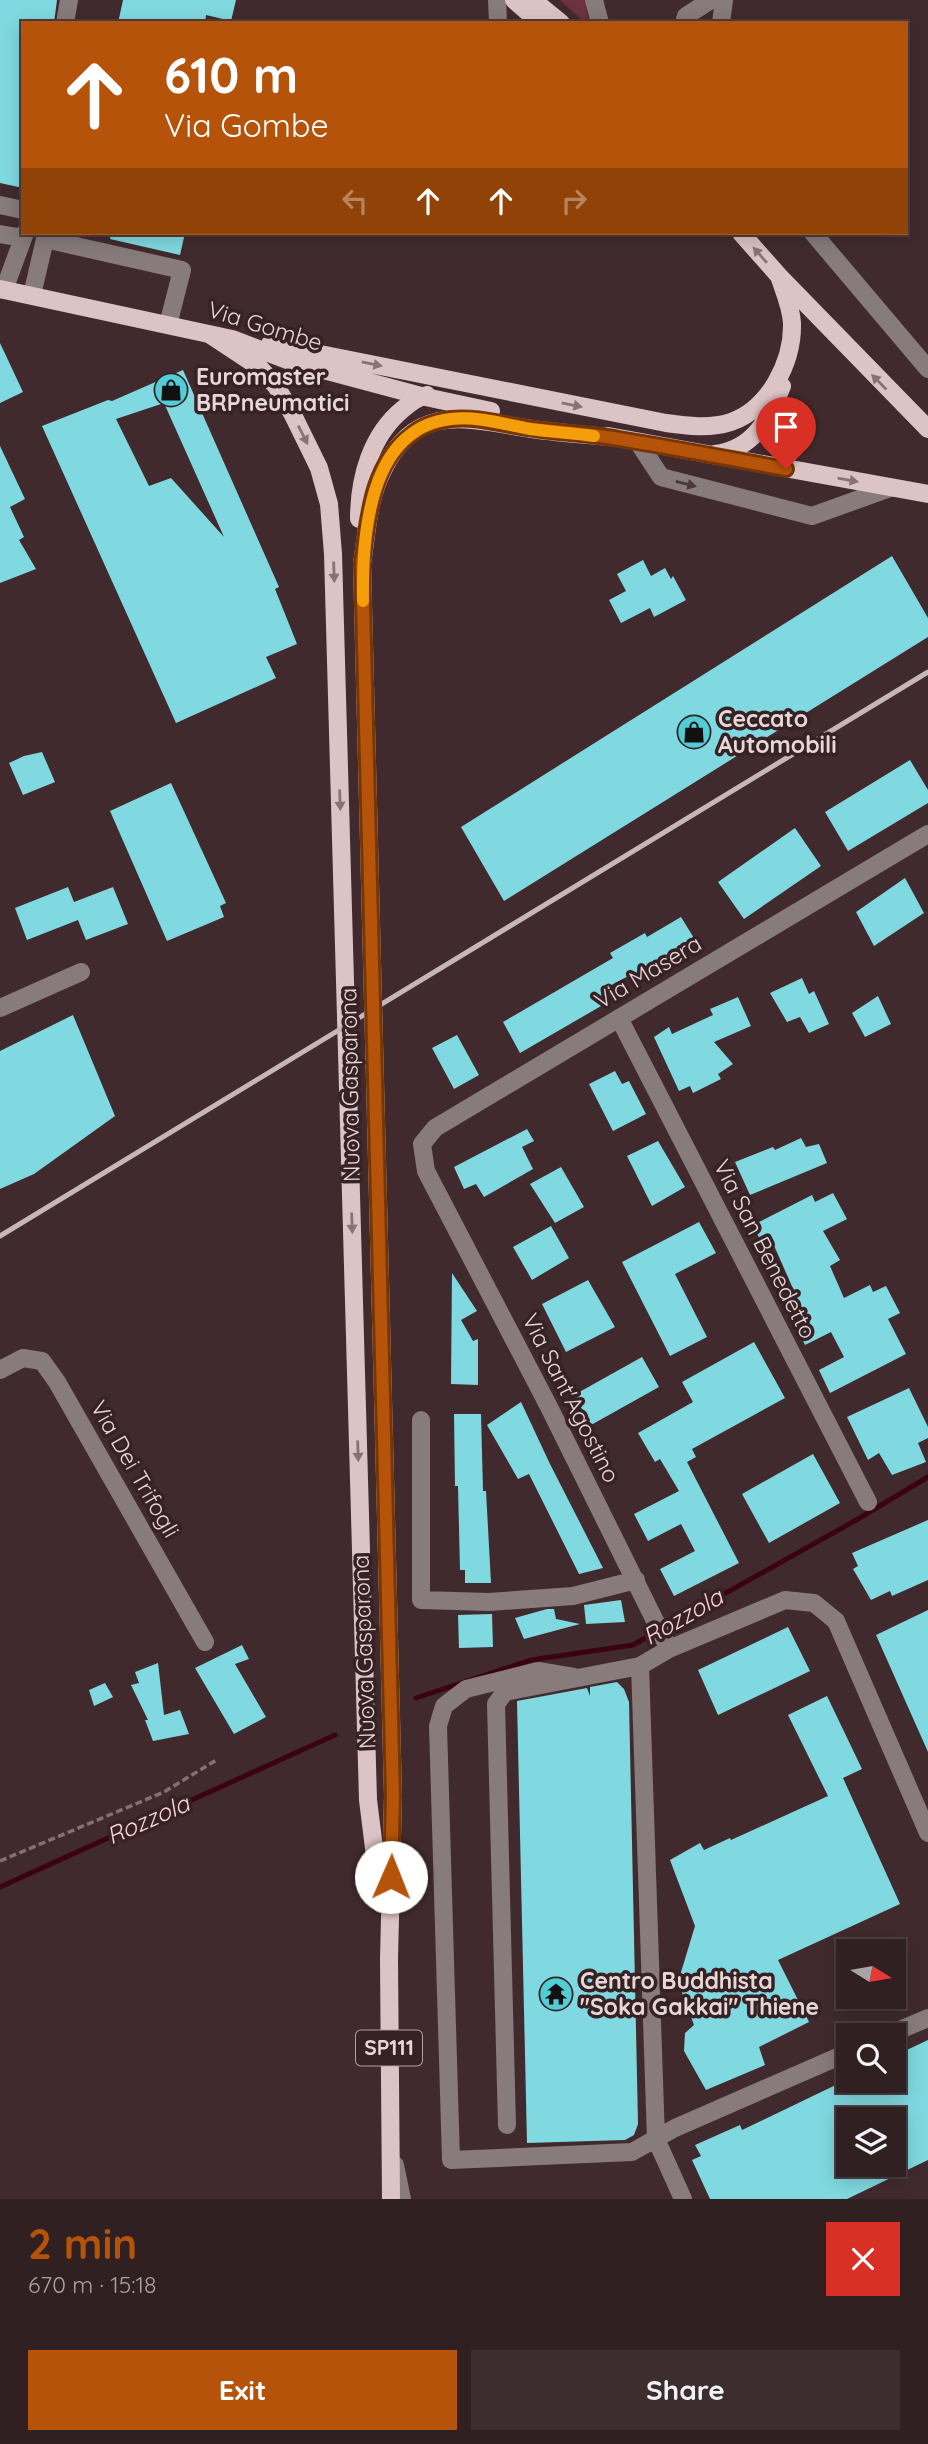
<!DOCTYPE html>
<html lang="en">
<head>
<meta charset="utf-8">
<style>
  :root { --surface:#312022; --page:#3d2d2f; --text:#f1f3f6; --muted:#a8a3a5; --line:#4c3e40; --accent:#b45309 }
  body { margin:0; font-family:Quicksand,sans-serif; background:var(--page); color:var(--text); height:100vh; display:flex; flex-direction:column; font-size:26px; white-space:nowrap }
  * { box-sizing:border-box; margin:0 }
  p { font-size:23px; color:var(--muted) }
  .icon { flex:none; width:38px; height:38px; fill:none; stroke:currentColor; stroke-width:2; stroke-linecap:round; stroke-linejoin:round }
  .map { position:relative; height:2199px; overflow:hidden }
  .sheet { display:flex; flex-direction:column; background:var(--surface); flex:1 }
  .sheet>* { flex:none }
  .banner { position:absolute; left:21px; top:21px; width:887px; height:214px; border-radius:0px; box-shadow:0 4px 18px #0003,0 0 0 2px var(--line); background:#b45309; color:#fff; overflow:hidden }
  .needle { width:46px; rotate:101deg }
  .tools { position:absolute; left:836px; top:1939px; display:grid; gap:14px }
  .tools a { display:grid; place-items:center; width:70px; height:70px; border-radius:0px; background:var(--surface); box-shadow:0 4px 18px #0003,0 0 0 2px var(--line); font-size:35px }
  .pin { position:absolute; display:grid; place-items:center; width:60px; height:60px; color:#fff; margin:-72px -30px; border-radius:50% 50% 50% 0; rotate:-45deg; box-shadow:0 0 7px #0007 }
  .pin .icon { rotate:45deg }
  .me { position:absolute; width:77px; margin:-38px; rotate:1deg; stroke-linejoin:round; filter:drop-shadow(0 0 5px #0008) }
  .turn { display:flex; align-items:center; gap:24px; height:147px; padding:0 28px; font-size:32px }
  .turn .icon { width:91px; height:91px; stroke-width:2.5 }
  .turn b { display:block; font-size:49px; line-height:60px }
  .lanes { display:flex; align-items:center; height:66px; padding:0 28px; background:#0003; justify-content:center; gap:35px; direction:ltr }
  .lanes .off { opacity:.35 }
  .round { display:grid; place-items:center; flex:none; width:74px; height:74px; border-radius:0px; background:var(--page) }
  .summary { display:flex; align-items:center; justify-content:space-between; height:119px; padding:0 28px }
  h1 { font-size:42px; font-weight:700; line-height:52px; color:var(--accent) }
  .action { display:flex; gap:14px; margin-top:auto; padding:14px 28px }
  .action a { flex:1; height:80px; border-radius:0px; background:var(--accent); color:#fff; font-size:28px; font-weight:700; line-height:80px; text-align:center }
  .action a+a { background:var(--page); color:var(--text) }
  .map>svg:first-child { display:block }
</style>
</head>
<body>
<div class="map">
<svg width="928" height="2199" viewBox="0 0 928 2199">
  <rect width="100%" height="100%" fill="#412a2d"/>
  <path fill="#6c333d" d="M560 0H585L589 23H585Z"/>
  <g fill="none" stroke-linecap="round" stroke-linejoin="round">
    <path stroke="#3a0212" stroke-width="5" d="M416 1698 531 1660 633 1645 858 1519 928 1477
      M0 1887 335 1735"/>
  </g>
  <path fill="#80d9e0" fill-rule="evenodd" d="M0 0H57L54 23H23V188L0 183Z
    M123 0H236L231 21 206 15 205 23H118Z
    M111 233H185L180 255 110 239Z
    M0 343 23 392 0 403Z
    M183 370 279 587 275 589 297 644 266 657 276 678 176 723 42 426 108 400 112 401ZM164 403 224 537 171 478 149 486 116 419Z
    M0 446 25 499 10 507 24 537 19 540 36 569 0 583Z
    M892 556 928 618V637L504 901 461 827Z
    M643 560 651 576 665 568 671 579 673 576 686 600 654 617 650 608 621 623 609 600 626 591 617 574Z
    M42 752 55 782 23 795 9 763 24 756Z
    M910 760 928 790V803L848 851 825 812Z
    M171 783 226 903 220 906 224 917 167 941 110 811Z
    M795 828 821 866 744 919 718 882Z
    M905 878 924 913 874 946 856 912Z
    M68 887 74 902 113 887 128 924 86 940 78 920 27 940 15 908Z
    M681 917 697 943 638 978 634 973 602 990 608 1002 520 1053 503 1022 613 958 610 953 645 933 647 937Z
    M802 978 809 994 814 991 829 1024 809 1033 800 1017 787 1022 770 993Z
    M878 996 891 1024 865 1037 852 1013Z
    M738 997 751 1026 714 1042 733 1064 718 1074 721 1079 693 1093 690 1086 679 1091 654 1037 669 1027 672 1034 713 1015 710 1009Z
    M73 1015 115 1116 34 1174 0 1189V1051Z
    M457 1035 479 1075 454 1089 432 1048Z
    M615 1071 622 1084 629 1081 646 1114 613 1131 589 1084Z
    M527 1129 534 1141 522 1147 533 1169 484 1197 476 1184 464 1189 454 1167Z
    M801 1138 806 1147 819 1144 827 1163 750 1195 735 1162 773 1147 775 1150Z
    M658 1141 685 1187 652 1206 627 1156Z
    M561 1167 584 1207 555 1223 530 1184Z
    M833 1193 847 1219 823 1231 840 1260 830 1266 844 1298 870 1285 873 1292 886 1286 900 1313 888 1319 906 1354 830 1393 819 1370 844 1357 831 1332 805 1345 795 1324 806 1318 772 1241 763 1246 753 1225 812 1195 815 1202Z
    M699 1222 716 1253 675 1274 707 1337 670 1356 622 1262Z
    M551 1226 569 1258 532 1280 513 1247Z
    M452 1273 477 1311 461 1320 473 1341 478 1339V1385L451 1384Z
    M588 1280 615 1327 566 1352 542 1304Z
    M754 1342 785 1398 692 1449 696 1457 687 1462 739 1563 674 1596 660 1569 695 1551 681 1524 648 1541 634 1514 679 1491 660 1459 655 1462 638 1433 693 1402 682 1382Z
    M642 1357 659 1387 591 1425 574 1395Z
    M909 1388 928 1427V1438L918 1443 926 1462 892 1475 879 1453 868 1460 847 1417Z
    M521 1402 550 1464 603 1568 579 1574 529 1474 518 1479 487 1425Z
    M454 1414H481L483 1491H486L491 1583H465V1570H460L458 1486H455Z
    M813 1454 840 1503 769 1543 742 1494Z
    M928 1520V1580L892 1596 890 1591 871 1600 853 1569 858 1566 852 1553Z
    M621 1600 625 1622 586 1624 584 1605Z
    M547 1609H554L556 1619 580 1624 524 1639 515 1618Z
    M928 1610V1752L876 1635Z
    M492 1614 493 1647 459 1648 458 1615Z
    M788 1627 810 1671 718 1715 698 1670Z
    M242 1645 249 1659 235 1664 266 1717 234 1734 195 1668Z
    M158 1663 164 1715 180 1710 189 1734 153 1741 145 1720H148L131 1685 139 1683 135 1672Z
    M617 1682 624 1689 629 1702 638 2124 634 2135 625 2140 527 2143 517 1701 587 1688 590 1696V1687Z
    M105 1683 113 1697 94 1706 89 1690Z
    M827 1696 862 1769 843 1778 900 1904 778 1960 809 2022 759 2047 765 2065 706 2090 684 2051 685 2033 694 2025 678 1982 695 1926 670 1860 700 1843 704 1850 730 1838 731 1840 828 1796 788 1715Z
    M928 2040V2160L847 2199H710L692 2160 701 2156 695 2145 740 2125 742 2130 844 2081H894V2056ZM849 2119H894V2165H849Z"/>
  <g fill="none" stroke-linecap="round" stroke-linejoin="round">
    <path stroke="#847073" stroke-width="3.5" stroke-dasharray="7 3.5" stroke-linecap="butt" d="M0 1861 164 1792 218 1759"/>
    <path stroke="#877b7c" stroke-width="18" d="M497 0 498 23
      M594 0 600 23
      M65 23 69 0
      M684 23 686 16 711 0
      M721 23 724 0
      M0 205 23 210
      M813 233 928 369
      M0 234 23 238
      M4 290 25 233
      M32 295 45 239 182 270 168 325
      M638 442 661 477 812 516 890 488
      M0 1008 81 972
      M619 1018 868 1502
      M0 1370 23 1358 42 1361 57 1382 205 1642
      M421 1420V1600L489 1602 573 1596 636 1580
      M669 1649 549 1407 426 1171 422 1144 435 1128 928 834
      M574 1677 538 1671 466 1689 444 1706 438 1726 451 2160 632 2152 675 2128 849 2052
      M888 2035 928 2018
      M507 2125 496 1704 505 1692 640 1666
      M395 2165 402 2199
      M683 2199 656 2139 640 1666 669 1649 785 1600 814 1603 836 1621 928 1833"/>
    <path stroke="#dcc3c6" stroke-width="18" d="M514 0 540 23
      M533 0 561 23
      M741 233 779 276 928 429
      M0 289 232 339 290 361 421 396 491 411
      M209 334 259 367 276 386 293 415 319 468 329 504 333 554 368 1800 381 1904
      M270 344 666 423C687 426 710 429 731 422 769 409 793 362 792 323 791 306 784 291 779 276
      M608 436 928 494
      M715 454C754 449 769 419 782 386
      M359 519C359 478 371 435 403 409 410 403 418 397 427 395
      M391 2199 389 1959 393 1796 362 564C367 532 368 499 383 470 417 400 471 420 532 429 560 433 589 435 617 438"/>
    <path stroke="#c6b6b7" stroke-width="5" d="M0 1236 928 672"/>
  </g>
  <defs><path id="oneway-solid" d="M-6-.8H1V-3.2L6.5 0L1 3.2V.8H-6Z" transform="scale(1.75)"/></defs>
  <g fill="#897275">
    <use href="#oneway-solid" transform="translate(760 255) rotate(-131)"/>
    <use href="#oneway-solid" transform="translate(372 364) rotate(12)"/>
    <use href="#oneway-solid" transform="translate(879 382) rotate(-135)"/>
    <use href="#oneway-solid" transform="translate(572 405) rotate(11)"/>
    <use href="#oneway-solid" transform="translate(303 435) rotate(63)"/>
    <use href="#oneway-solid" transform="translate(848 480) rotate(10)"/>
    <use href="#oneway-solid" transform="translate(334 572) rotate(88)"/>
    <use href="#oneway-solid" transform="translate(340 800) rotate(88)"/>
    <use href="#oneway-solid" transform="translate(352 1223) rotate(88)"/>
    <use href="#oneway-solid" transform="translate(358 1451) rotate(88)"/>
  </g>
  <use fill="#4a383a" href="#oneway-solid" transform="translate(686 484) rotate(14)"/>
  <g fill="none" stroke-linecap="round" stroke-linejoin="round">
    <g stroke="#753606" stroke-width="18">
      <path id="route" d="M391 1877 393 1796 362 564C368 519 371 463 412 434 423 425 436 421 451 419 479 416 507 426 535 429 563 433 591 434 619 439 675 448 731 459 786 469"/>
    </g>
    <use href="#route" stroke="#b45309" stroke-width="12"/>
    <path stroke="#f59e0b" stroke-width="12" d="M363 601C362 537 368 428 451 419 478 416 504 424 530 429 551 432 573 433 594 436"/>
  </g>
  <defs>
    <g id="shop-disc" transform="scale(1.75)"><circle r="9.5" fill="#52ccd5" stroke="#362124"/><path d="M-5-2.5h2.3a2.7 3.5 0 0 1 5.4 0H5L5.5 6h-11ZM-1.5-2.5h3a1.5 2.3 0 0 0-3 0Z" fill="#111"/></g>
    <g id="temple-disc" transform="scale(1.75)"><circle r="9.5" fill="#52ccd5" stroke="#362124"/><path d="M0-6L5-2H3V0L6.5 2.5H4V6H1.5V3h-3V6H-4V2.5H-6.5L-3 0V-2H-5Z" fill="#111"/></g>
  </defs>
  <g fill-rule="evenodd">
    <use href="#shop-disc" x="171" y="390"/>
    <use href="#shop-disc" x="694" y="732"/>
    <use href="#temple-disc" x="556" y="1994"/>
  </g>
  <g text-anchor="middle" stroke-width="7" stroke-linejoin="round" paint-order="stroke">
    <rect fill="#362124" stroke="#b1a0a2" stroke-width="2" x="356" y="2030.5" width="66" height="35" rx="5"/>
    <g font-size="21" font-weight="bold" fill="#e6d7d8">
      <text x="389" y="2055">SP111</text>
    </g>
    <g font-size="23" fill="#e6d7d8" stroke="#362124">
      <text transform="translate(265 326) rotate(17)" y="8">Via Gombe</text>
      <text transform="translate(648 972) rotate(-31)" y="8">Via Masera</text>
      <text transform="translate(350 1085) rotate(-91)" y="8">Nuova Gasparona</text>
      <text transform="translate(765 1249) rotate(63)" y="8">Via San Benedetto</text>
      <text transform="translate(571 1398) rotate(63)" y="8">Via Sant'Agostino</text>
      <text transform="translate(135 1469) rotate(60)" y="8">Via Dei Trifogli</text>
      <text transform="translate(364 1652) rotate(-92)" y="8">Nuova Gasparona</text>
    </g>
    <g font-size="23" font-weight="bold" fill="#e6d7d8" stroke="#362124" text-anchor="start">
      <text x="196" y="385">Euromaster<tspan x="196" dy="26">BRPneumatici</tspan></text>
      <text x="718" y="727">Ceccato<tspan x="718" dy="26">Automobili</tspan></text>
      <text x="580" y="1989">Centro Buddhista<tspan x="580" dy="26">"Soka Gakkai" Thiene</tspan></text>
    </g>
    <g font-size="24" font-style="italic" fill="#fdd4d9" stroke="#362124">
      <text transform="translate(683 1617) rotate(-30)" y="8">Rozzola</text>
      <text transform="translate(148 1820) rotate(-24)" y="8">Rozzola</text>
    </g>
  </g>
</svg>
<div class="tools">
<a><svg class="needle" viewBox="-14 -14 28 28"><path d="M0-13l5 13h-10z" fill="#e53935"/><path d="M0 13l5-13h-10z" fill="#a8a3a5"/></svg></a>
<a><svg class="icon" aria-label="search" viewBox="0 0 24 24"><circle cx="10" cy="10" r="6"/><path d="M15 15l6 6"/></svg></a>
<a><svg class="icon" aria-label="layers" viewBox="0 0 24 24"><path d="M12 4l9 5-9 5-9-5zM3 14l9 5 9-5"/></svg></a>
</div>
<div class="pin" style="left:786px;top:469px;background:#d93025"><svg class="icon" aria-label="arrive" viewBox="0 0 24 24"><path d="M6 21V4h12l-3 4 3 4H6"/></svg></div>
<svg class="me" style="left:391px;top:1877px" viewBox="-20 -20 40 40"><circle r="19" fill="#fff"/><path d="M0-13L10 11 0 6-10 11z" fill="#b45309"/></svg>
<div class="banner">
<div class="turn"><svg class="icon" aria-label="ahead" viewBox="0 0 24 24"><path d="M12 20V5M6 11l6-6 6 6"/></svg><div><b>610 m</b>Via Gombe</div></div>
<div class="lanes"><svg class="icon off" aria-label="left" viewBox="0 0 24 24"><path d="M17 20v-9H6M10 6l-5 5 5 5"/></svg><svg class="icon" aria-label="ahead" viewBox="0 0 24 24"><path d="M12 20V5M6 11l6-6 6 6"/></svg><svg class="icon" aria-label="ahead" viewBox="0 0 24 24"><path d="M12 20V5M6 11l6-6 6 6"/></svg><svg class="icon off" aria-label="right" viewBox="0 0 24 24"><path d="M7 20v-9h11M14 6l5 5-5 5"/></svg></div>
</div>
</div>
<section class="sheet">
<div class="summary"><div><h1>2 min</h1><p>670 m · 15:18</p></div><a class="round" style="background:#d93025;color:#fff"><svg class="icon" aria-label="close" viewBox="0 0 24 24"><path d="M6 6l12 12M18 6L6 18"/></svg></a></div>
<div class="action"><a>Exit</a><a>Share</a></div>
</section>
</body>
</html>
